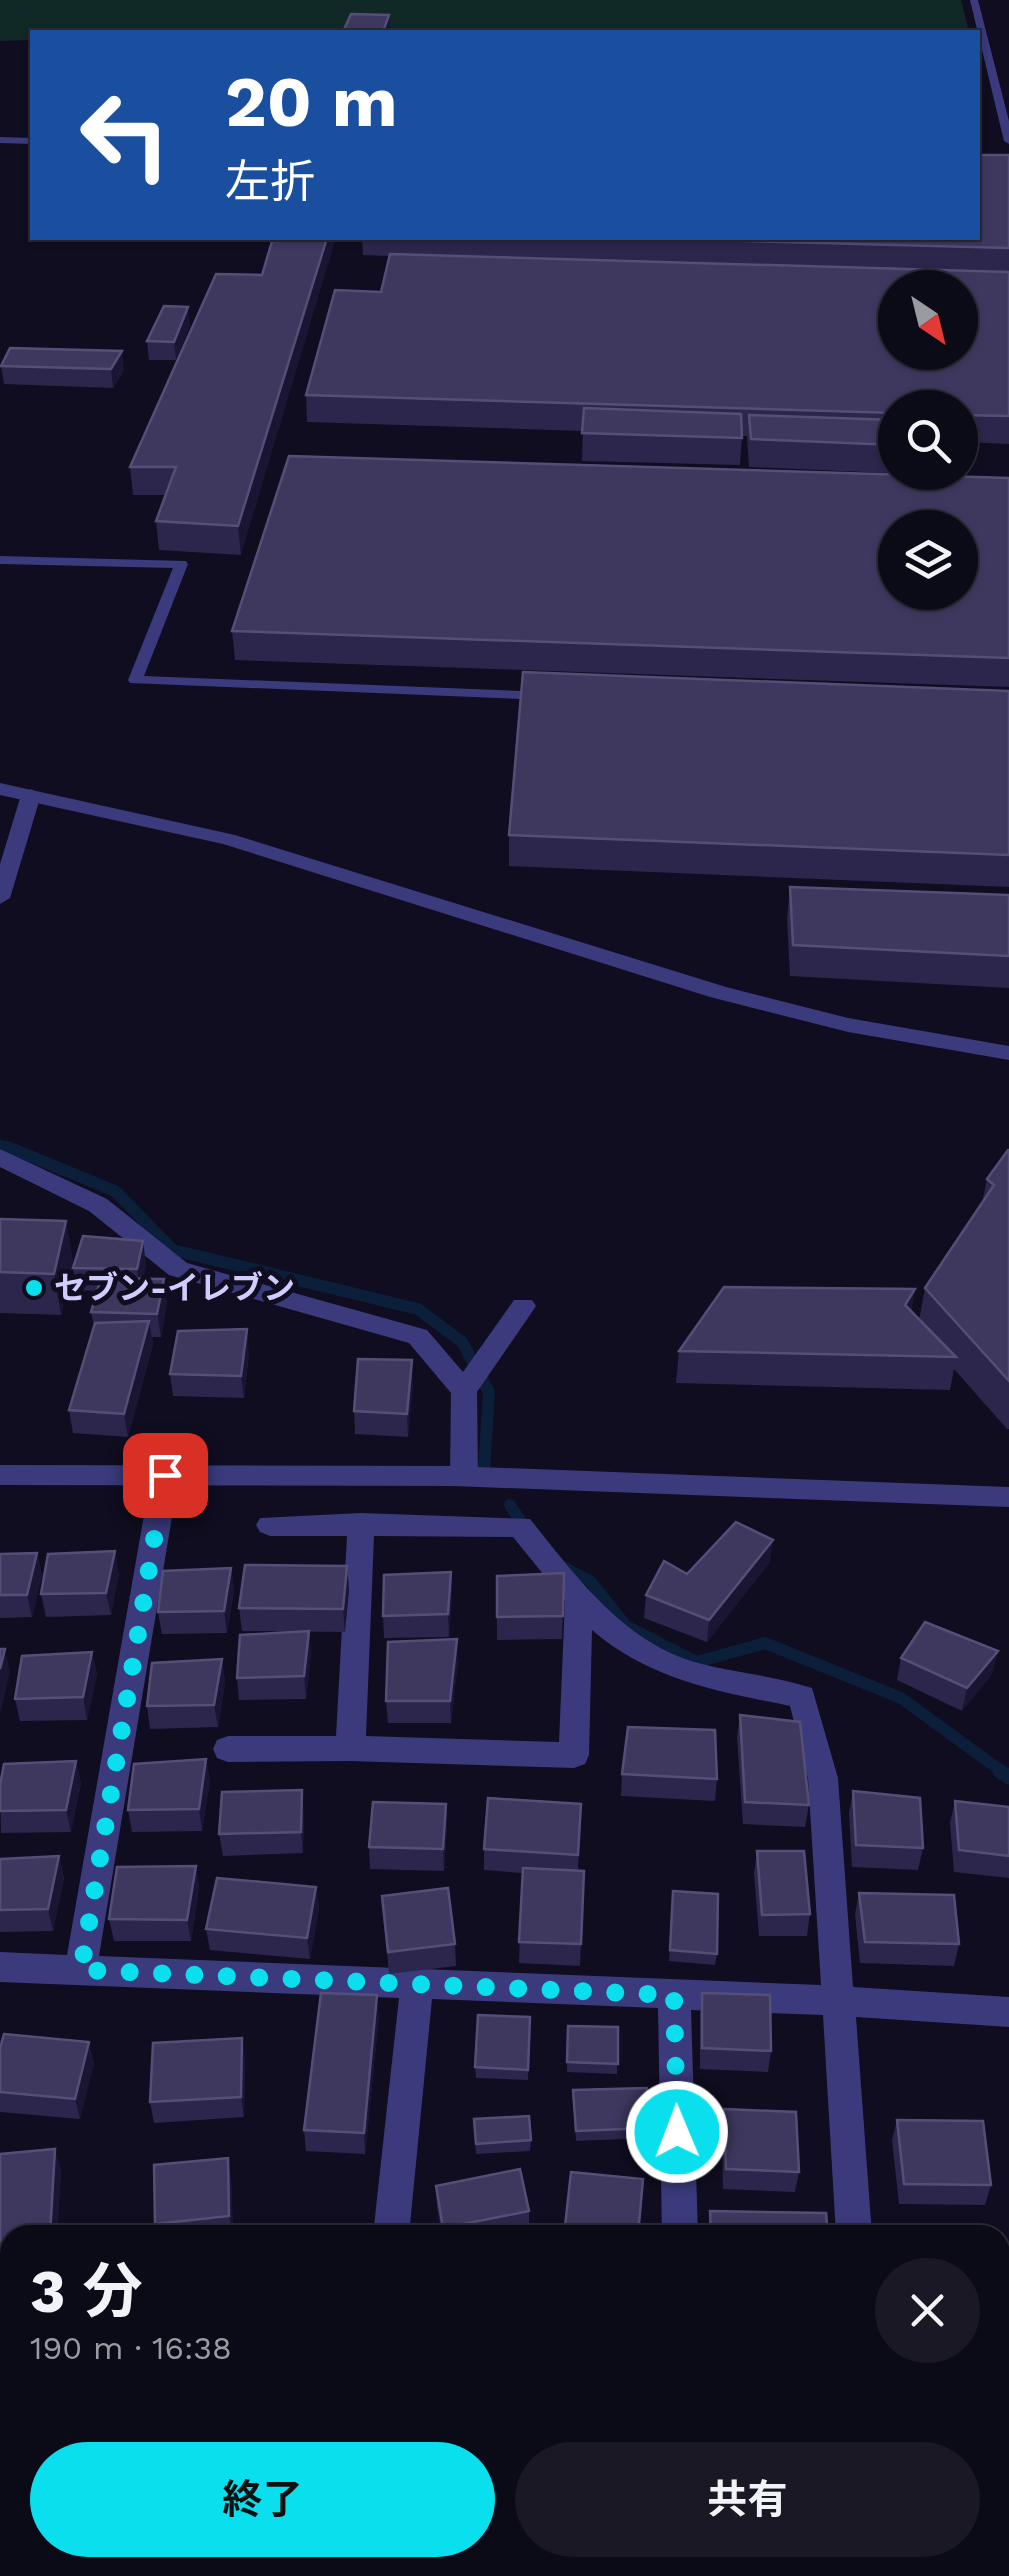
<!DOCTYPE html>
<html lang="ja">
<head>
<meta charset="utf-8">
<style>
  :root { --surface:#0b0a17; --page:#191824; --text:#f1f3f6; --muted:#9a9aa1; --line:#2b2b36; --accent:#09dfed }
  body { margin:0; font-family:"Work Sans","Noto Sans JP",sans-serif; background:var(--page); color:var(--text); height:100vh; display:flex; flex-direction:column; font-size:38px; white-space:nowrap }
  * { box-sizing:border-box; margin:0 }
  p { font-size:32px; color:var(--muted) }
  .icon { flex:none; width:55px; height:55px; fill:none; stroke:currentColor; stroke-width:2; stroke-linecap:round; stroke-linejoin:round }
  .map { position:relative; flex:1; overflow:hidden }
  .side { position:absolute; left:0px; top:2225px; width:1010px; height:352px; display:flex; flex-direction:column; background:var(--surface); border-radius:30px 30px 0 0; box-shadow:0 2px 8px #0004,0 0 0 2px var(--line) }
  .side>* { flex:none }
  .guide { position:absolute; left:30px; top:30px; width:950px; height:210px; border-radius:0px; box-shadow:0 2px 8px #0004,0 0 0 2px var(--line); background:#1a4fa0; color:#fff; overflow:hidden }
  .needle { width:65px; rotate:145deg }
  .controls { position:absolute; left:878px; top:270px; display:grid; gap:20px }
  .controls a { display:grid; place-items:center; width:100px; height:100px; border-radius:50%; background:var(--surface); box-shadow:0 2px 8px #0004,0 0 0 2px var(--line); font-size:50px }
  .pin { position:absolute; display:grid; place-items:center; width:85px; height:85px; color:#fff; margin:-42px; border-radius:20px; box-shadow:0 5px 15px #0006 }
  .me { position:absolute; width:110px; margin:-55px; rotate:359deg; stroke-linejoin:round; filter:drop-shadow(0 0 8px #0008) }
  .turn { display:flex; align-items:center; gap:35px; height:210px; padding:0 30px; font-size:45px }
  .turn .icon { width:130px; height:130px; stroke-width:2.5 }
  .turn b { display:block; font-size:70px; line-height:85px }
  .round { display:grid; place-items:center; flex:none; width:105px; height:105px; border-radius:52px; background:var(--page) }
  .summary { display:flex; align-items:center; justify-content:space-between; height:170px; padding:0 30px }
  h1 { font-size:60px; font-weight:700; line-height:75px }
  .button { display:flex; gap:20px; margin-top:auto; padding:20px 30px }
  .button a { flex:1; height:115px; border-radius:60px; background:var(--accent); color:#111; font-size:40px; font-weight:700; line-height:115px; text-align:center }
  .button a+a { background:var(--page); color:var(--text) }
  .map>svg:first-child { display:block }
</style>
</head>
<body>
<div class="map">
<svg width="1009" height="2576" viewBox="0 0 1009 2576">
  <rect width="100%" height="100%" fill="#0f0d1f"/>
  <path fill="#102826" d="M0 0H961L969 32H32V40L0 41Z"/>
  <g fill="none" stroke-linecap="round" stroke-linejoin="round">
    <path stroke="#0b1e3a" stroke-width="9" d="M0 1144 14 1150"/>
    <path stroke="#0b1e3a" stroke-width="12" d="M8 1147 115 1191 173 1250 418 1309 462 1342 489 1392 484 1469
      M510 1505 525 1528
      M561 1566 590 1581 626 1626 697 1662 765 1643 901 1698 1004 1773"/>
    <path stroke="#0b1e3a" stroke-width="15" d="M1000 1771 1009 1777"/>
    <path fill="#3a3a7c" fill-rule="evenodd" d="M970 0H978L1009 121V144L1004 141Z
      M0 137 32 138V144L0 143Z
      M0 556 186 561 188 564 144 676 547 692 554 696 547 700 130 683 128 680 173 568 0 564Z"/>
    <path fill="#3a3a7c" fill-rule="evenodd" d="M31 789 41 795 10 898 0 904V864L21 795Z
      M0 1149 107 1199 187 1263 427 1330 463 1372 514 1300H532L536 1306 532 1312 477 1392 478 1476 474 1483H454L450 1476 451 1393 409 1343 169 1275 89 1211 0 1167Z
      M165 1465 175 1468 179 1475 99 1956 821 1985 808 1778 790 1706C717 1691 650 1680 592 1630L589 1755 585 1764 574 1768 350 1761 228 1762 217 1758 213 1749 217 1740 228 1736H336L347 1536H270L260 1532 256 1525 260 1518 361 1513 530 1519C576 1576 623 1642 698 1663 736 1673 776 1676 812 1688L838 1778 853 1987 1009 1997V2027L856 2017 872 2235H836L823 2015 691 2010 698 2235H662L658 2008 432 1999 409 2235H373L399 1998 0 1982V1952L67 1955 151 1475 155 1468ZM374 1536 513 1537 565 1601 559 1742 366 1736Z
      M449 2568H487V2576H447Z
      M855 2568H893L895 2576H855Z"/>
    <path fill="#3a3a7c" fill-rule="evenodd" d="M0 783 235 835 726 987 848 1018 1009 1046V1060L848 1032 710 997 223 844 0 795Z
      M0 1465 453 1466 1009 1487V1507L453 1486 0 1485Z"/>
  </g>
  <path fill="#2c264c" d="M1009 155V444L960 442V455V408H895V472H958L957 476 749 467 747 436H742L740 465 582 461 583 431 307 422 306 395 381 292 390 256 363 255 362 238H978Z
    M262 275 241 555 159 550 156 521 166 495H133L130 467Z
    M190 325 176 360H149L147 341Z
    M1 366 124 370 113 388 4 384Z
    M1009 478V687L235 660 232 631Z
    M1009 691V887L509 866V835Z
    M790 887 1009 895V988L790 976 787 919Z
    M1009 1150V1429H1007L954 1369 950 1390 676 1383 679 1351 915 1289 911 1312 919 1320 925 1288 982 1203 987 1179Z
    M0 1219 66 1221 73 1262 61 1315 0 1313Z
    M146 1264 143 1279 167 1302 161 1337H152L153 1344 128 1437 73 1433 69 1410 94 1326 91 1312 97 1291 77 1290 73 1268Z
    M249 1352 244 1398 173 1396 170 1374Z
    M413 1382 408 1437 355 1434 354 1411Z
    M37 1553 42 1575 32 1617 0 1618V1554Z
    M770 1562 707 1642 644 1618 646 1595 687 1574Z
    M231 1568 234 1591 227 1633 162 1634 158 1612Z
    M451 1572 452 1594 449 1637 384 1638 383 1616Z
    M119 1573 111 1615 46 1617 41 1594Z
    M564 1573 562 1639 497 1640V1576Z
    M349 1589 345 1632 242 1631 239 1608Z
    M309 1631 311 1654 306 1699 239 1700 237 1678Z
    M998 1651 992 1674 962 1711 897 1680 901 1658Z
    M92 1652 97 1674 87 1720 20 1721 15 1699Z
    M222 1659 225 1682 218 1727 150 1729 147 1706Z
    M458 1661 451 1723H388L386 1701Z
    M740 1715 809 1805 805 1827 743 1824 737 1737Z
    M206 1759 210 1781 202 1831 132 1832 128 1810Z
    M76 1761 81 1783 71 1832 1 1833 0 1785Z
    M622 1774 717 1779 715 1801 621 1796Z
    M853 1791 923 1848 918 1870 852 1867 849 1813Z
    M955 1801 1009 1807V1878L954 1872 950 1823Z
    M446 1804 447 1826 444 1871 370 1869 369 1847Z
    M581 1804 578 1871H584L580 1966 519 1963 522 1873 484 1870V1849Z
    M304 1812 303 1853 223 1856 219 1834Z
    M757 1851 810 1914 807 1936H759L754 1873Z
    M59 1856 64 1878 53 1931 0 1932V1859Z
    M196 1866 199 1888 191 1941H114L109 1919Z
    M316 1887 319 1908 310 1959 210 1950 206 1929Z
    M673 1891 717 1954 715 1965 669 1961Z
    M859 1893 959 1944 954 1966 860 1963 855 1914Z
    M382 1896 455 1944 456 1966 389 1974Z
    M702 1993 771 2051 768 2072 700 2069V2014Z
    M379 2016 365 2154 306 2151 304 2130Z
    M530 2017 528 2080 476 2078 475 2067Z
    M568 2026 618 2027 617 2074 567 2072Z
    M242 2038 245 2059 244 2117 154 2123 150 2102Z
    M0 2048 94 2063 80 2119 0 2112Z
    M573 2090 650 2128 649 2138 576 2141Z
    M724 2109 799 2172 795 2192 723 2189 722 2130Z
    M474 2119 531 2140 530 2151 476 2154Z
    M897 2120 991 2185 985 2205 899 2204 892 2140Z
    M0 2154 61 2169 57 2235H10V2260L0 2261Z
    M231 2178 233 2235H158L155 2224Z
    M436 2186 529 2211V2231L508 2235H442L437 2206Z
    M710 2211 828 2235H708Z
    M1000 2309H1009V2408H1000Z
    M354 2568H443V2574L355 2576Z
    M973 2568H1000L1009 2576H973Z"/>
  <path fill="#191532" d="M389 15 390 32H383Z
    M327 238H336L241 555 238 526Z
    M188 307 190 325 176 360 174 342Z
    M122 351 124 370 113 388 111 369Z
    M66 1221 73 1262 61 1315 54 1274Z
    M143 1241 146 1264 140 1292 137 1269Z
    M164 1279 167 1302 161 1337 157 1314Z
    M915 1289 909 1321 905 1305Z
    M149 1321 153 1344 128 1437 124 1414Z
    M247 1329 249 1352 244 1398 241 1376Z
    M412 1360 413 1382 408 1437 407 1414Z
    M773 1540 770 1562 707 1642 709 1620Z
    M115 1551 119 1573 111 1615 106 1593Z
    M37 1553 42 1575 32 1617 27 1595Z
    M347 1566 349 1589 345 1632 343 1609Z
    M231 1568 234 1591 227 1633 224 1611Z
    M451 1572 452 1594 449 1637 448 1614Z
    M309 1631 311 1654 306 1699 304 1676Z
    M457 1639 458 1661 451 1723 450 1701Z
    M5 1649 10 1672 0 1714V1669Z
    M998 1651 992 1674 962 1711 967 1688Z
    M92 1652 97 1674 87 1720 83 1697Z
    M222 1659 225 1682 218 1727 214 1705Z
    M206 1759 210 1781 202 1831 199 1809Z
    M76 1761 81 1783 71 1832 66 1810Z
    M302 1790 304 1812 303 1853 301 1832Z
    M446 1804 447 1826 444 1871 443 1849Z
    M59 1856 64 1878 53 1931 48 1909Z
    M196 1866 199 1888 191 1941 187 1920Z
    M316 1887 319 1908 310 1959 307 1938Z
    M377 1995 379 2016 365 2154 364 2133Z
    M242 2038 245 2059 244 2117 241 2097Z
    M89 2042 94 2063 80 2119 75 2099Z
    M55 2149 61 2169 57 2235H50Z
    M228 2158 231 2178 233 2235 229 2216Z"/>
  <path fill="#3e385f" stroke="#554f78" stroke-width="2.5" fill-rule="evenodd" d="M351 14 389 15 383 32H343Z
    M978 155H1009V248L635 238H978Z
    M273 238H327L238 526 156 521 176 467H130L216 274 262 275Z
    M390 254 1009 272V416L960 415V408H895V413L306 395 335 290 381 292ZM895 288H960V352H895Z
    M164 306 188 307 174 342 147 341Z
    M10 348 122 351 111 369 1 366Z
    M584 408 741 414 742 438 582 433Z
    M749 415 895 420V445L751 439Z
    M289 456 1009 478V658L232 631ZM895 528H960V592H895Z
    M523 672 1009 691V855L509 835Z
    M790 887 1009 895V956L793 945Z
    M1008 1150H1009V1381L925 1288 994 1185 987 1179Z
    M0 1219 66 1221 54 1274 0 1272Z
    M83 1236 143 1241 137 1269 73 1268Z
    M101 1278 164 1279 157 1314 91 1312Z
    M724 1287 915 1289 905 1305 956 1357 679 1351Z
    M149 1321 124 1414 69 1410 95 1323Z
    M247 1329 241 1376 170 1374 178 1331Z
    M358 1359 412 1360 407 1414 354 1411Z
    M736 1522 773 1540 709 1620 646 1595 664 1561 687 1574Z
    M115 1551 106 1593 41 1594 48 1554Z
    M37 1553 27 1595H0V1554Z
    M245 1565 347 1566 343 1609 239 1608Z
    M231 1568 224 1611 158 1612 163 1571Z
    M451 1572 448 1614 383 1616 384 1575Z
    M564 1573 563 1616 497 1617V1576Z
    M925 1622 998 1651 967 1688 901 1658Z
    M309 1631 304 1676 237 1678 240 1635Z
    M457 1639 450 1701H386L388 1642Z
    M0 1649H5L0 1669Z
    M92 1652 83 1697 15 1699 22 1656Z
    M222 1659 214 1705 147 1706 152 1663Z
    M740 1715 800 1722 809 1805 745 1802Z
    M628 1727 715 1730 717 1779 622 1774Z
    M206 1759 199 1809 128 1810 134 1764Z
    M76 1761 66 1810 0 1811V1785L4 1764Z
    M302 1790 301 1832 219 1834 222 1792Z
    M853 1791 920 1798 923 1848 856 1845Z
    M488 1798 581 1804 578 1855 484 1849Z
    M955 1801 1009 1807V1856L959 1850Z
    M373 1802 446 1804 443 1849 369 1847Z
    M757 1851H804L810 1914 762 1915Z
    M59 1856 48 1909 0 1910V1859Z
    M196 1866 187 1920 109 1919 117 1867Z
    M523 1868 584 1871 581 1944 519 1942Z
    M217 1878 316 1887 307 1938 206 1929Z
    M448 1888 455 1944 388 1952 382 1896Z
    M673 1891 718 1894 717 1954 670 1950Z
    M859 1893 954 1895 959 1944 865 1942Z
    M321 1993 377 1995 364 2133 304 2130Z
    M702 1993 770 1995 771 2051 702 2048Z
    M478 2015 530 2017 528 2070 475 2067Z
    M568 2026 618 2027V2064L567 2062Z
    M4 2034 89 2042 75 2099 0 2092V2048Z
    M242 2038 241 2097 150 2102 153 2043Z
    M647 2088 650 2128 576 2131 573 2090Z
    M724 2109 796 2112 799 2172 726 2169Z
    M529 2116 531 2140 476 2144 474 2119Z
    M897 2120 983 2121 991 2185 904 2184Z
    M55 2149 50 2235H10V2240L0 2241V2154Z
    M228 2158 229 2216 155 2224 154 2165Z
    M520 2169 529 2211 443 2228 436 2186Z
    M571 2172 643 2179 638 2235H564Z
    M710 2211 826 2213 828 2235H711Z
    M328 2231V2235H262Z
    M1000 2309H1009V2390H1000Z
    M1000 2464 1009 2465V2576L982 2575 981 2568H1000Z
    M695 2568H800L801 2576H696Z
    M813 2568H855V2576H813Z"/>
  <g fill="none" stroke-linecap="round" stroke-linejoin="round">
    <path stroke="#09dfed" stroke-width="18" stroke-dasharray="0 32.4" d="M165 1475 81 1970 674 1995 677 2132"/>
  </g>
  <circle fill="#09dfed" stroke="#0f0d1f" stroke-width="4" cx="34" cy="1288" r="10"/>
  <g text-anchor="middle" stroke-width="10" stroke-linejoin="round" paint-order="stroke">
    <g font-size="32" font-weight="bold" fill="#d0ccfd" stroke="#0f0d1f" text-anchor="start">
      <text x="54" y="1299">セブン-イレブン</text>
    </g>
  </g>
</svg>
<div class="controls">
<a><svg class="needle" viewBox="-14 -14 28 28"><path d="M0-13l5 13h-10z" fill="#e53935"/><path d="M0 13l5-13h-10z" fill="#9a9aa1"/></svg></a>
<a><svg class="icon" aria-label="search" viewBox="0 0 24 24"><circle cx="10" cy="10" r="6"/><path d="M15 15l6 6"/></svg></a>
<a><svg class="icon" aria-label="layers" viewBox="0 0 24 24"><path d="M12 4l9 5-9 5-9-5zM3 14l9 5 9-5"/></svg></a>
</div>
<div class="pin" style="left:165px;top:1475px;background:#d93025"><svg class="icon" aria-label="arrive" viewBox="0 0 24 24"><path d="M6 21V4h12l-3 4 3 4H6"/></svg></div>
<svg class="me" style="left:677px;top:2132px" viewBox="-20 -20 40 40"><circle r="17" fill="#09dfed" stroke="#fff" stroke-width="3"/><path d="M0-11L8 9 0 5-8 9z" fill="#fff"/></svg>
<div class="guide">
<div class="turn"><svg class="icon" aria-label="left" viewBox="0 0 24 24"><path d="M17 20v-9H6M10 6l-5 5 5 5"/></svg><div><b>20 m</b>左折</div></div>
</div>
<section class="side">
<div class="summary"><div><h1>3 分</h1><p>190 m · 16:38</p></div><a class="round"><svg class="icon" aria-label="close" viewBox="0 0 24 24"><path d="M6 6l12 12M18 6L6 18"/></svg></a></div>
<div class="button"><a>終了</a><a>共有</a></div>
</section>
</div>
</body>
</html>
